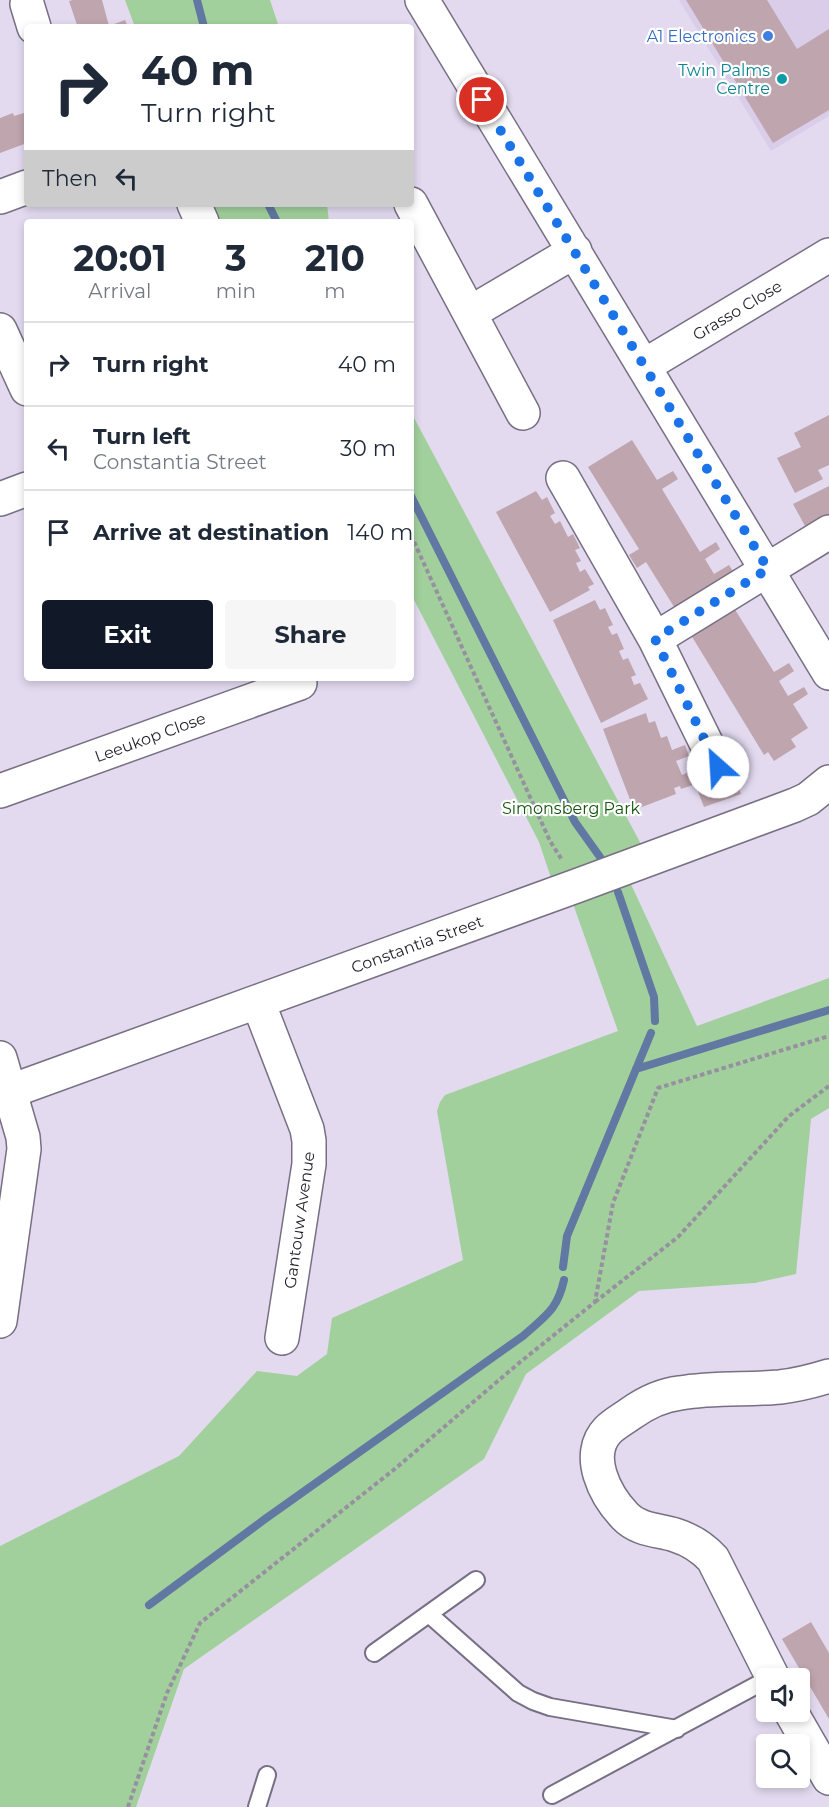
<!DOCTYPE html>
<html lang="en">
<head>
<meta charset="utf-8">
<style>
  :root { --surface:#fff; --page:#f6f6f7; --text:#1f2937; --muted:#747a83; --line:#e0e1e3; --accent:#111827 }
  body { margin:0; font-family:Montserrat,sans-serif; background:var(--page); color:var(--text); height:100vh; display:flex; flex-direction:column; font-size:22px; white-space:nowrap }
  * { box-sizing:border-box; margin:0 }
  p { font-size:20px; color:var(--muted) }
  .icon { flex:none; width:33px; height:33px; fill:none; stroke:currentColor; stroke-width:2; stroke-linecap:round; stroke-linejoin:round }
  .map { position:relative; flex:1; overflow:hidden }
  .panel { position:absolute; left:24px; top:219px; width:390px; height:462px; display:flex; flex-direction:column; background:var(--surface); border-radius:6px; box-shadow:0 3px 9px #0003 }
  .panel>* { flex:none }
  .top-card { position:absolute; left:24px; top:24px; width:390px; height:183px; border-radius:6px; box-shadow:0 3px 9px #0003; background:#fff; color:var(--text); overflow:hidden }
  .controls { position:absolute; left:756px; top:1668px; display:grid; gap:12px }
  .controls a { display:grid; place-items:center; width:54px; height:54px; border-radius:6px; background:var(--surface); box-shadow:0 3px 9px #0003; font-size:30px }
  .pin { position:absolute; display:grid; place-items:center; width:51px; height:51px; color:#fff; margin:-26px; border:3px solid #fff; border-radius:50%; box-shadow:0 2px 6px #0007 }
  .me { position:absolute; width:66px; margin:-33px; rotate:334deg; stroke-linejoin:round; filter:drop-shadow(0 0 4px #0008) }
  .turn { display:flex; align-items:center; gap:21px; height:126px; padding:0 18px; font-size:27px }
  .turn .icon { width:78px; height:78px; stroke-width:2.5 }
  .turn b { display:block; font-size:42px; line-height:51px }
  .then { display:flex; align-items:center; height:57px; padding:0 18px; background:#0003; gap:12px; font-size:22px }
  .eta { display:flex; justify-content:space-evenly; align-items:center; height:102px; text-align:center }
  .eta b { font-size:36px; font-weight:700; line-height:42px }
  .cta { display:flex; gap:12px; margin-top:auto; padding:12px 18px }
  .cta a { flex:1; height:69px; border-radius:6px; background:var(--accent); color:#fff; font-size:24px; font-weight:700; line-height:69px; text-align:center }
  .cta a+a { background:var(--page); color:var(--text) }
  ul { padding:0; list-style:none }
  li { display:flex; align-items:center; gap:18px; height:84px; padding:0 18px; border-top:2px solid var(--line) }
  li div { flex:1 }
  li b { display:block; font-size:22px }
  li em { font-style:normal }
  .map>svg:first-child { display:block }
</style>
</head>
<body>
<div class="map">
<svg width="829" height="1807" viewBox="0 0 829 1807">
  <rect width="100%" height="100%" fill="#e3daf0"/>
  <path fill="#d9cdea" d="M679 0H829V116L771 151Z"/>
  <path fill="#a2d09c" d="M125 0H270L279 27H135Z
    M207 204H327L329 222H215Z
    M411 412 642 846 551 878 539 842 411 594Z
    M629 880 697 1026 829 978V1108L811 1119 796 1274 755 1283 639 1291 526 1374 484 1459 184 1669 136 1807H0V1546L179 1456 257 1371 297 1376 327 1354 332 1318 463 1260 437 1111 440 1102 445 1095 618 1031 572 901Z"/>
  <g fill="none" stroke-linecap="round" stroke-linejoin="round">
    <path stroke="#6178a2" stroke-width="8" d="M197 0 204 27
      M268 204 277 222
      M411 496 575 822 600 857
      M618 892 654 997 655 1021
      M636 1069 829 1010
      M563 1267 567 1236 651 1033
      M149 1605 265 1519 523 1336C545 1316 557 1311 564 1280"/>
  </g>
  <path fill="#bfa5ad" d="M73 0H102L109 26 125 20 128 27H73L77 25 69 1Z
    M686 0H767L797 49 829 29V110L773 143Z
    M27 112V143L0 153V118L13 113 14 116Z
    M829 415V465L818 470 823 479 795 493 777 458 801 447 794 433Z
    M632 440 657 480 673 471 678 479 662 489 700 552 716 542 720 549 705 559 714 574 729 565 741 584 676 610 646 562 637 568 629 555 639 549 588 467Z
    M829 486V514L805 526 793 504Z
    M536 491 542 500 547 497 555 513 550 516 555 524 560 521 568 537 573 534 580 548 575 550 581 561 576 563 580 572 585 569 594 584 588 587 590 590 550 612 496 512Z
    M595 600 600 610 605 608 613 625 608 627 612 635 617 633 624 649 619 651 623 660 628 658 636 675 631 677 634 685 640 683 648 699 601 723 553 620Z
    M734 608 774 672 789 663 794 671 779 681 788 696 804 687 808 694 793 704 808 728 791 739 796 747 774 761 768 752 764 755 691 635Z
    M646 713 649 723 655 721 661 738 667 736 672 750 685 745 689 756 676 761 682 775 691 771 696 784 681 789 680 786 674 788 676 794 634 810 603 729Z
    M733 771 741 794 704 807 695 784Z
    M811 1622 829 1653V1719L782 1639Z"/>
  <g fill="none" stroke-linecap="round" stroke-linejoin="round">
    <g stroke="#776f83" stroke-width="20">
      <path id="service" d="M430 1615 518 1693 533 1701 550 1707 677 1729
        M374 1653 476 1580
        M552 1795 766 1680
        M257 1807 267 1775"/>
    </g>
    <g stroke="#776f83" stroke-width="36">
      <path id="minor" d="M422 0 829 673
        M27 4 34 27
        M0 197 27 187
        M194 204 202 222
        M411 204 523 413
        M470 313 575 251
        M0 330 27 389
        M644 366 829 255
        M563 478 655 639 718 767
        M0 499 27 489
        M655 639 829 532
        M0 791 300 683
        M258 1002 307 1129 309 1141V1164L282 1338
        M0 1058 23 1137 24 1149 0 1321
        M0 1095 579 885 795 805 808 799 829 782
        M773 1678 713 1559C702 1547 691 1540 675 1535 658 1530 638 1530 625 1516 605 1495 584 1455 608 1430 614 1424 623 1419 630 1414 644 1404 662 1395 680 1393 713 1387 747 1390 780 1387 797 1385 813 1381 829 1376
        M791 1712 829 1778"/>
    </g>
    <path stroke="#9790a0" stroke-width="4" stroke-dasharray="4.5 3" stroke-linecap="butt" d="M411 535 550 841 562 860
      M595 1302 678 1237 789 1116 829 1086
      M128 1807 167 1693 200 1623 396 1468 519 1363 595 1302 613 1203 658 1088 829 1036"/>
    <use href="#service" stroke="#fff" stroke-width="16"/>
    <use href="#minor" stroke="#fff" stroke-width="33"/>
  </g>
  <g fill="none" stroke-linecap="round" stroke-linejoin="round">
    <path stroke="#1a73e8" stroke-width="10" stroke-dasharray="0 18" d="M482 100 768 569 655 639 718 767"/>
  </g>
  <circle fill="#3f7fe0" stroke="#fff" stroke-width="2" cx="768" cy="36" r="6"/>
  <circle fill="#0f9aa8" stroke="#fff" stroke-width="2" cx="782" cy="79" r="6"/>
  <g text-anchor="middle" stroke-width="4.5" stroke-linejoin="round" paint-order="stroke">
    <g font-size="16" fill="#366cbe" stroke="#fff" text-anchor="end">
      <text x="756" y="42">A1 Electronics</text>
    </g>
    <g font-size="16" fill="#0d838f" stroke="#fff" text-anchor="end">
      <text x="770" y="76">Twin Palms<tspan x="770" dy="18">Centre</tspan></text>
    </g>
    <g font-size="16" fill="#211e26" stroke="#fff">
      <text transform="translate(737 310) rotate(-31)" y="6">Grasso Close</text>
      <text transform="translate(150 737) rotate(-20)" y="6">Leeukop Close</text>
      <text transform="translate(417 944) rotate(-20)" y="6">Constantia Street</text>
      <text transform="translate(299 1220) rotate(-82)" y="6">Gantouw Avenue</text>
    </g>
    <g font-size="16" fill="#13560b" stroke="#fff">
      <text x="571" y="814">Simonsberg Park</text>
    </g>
  </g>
</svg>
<div class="controls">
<a><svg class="icon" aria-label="sound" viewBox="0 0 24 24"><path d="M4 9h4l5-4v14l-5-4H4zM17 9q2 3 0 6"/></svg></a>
<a><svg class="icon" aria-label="search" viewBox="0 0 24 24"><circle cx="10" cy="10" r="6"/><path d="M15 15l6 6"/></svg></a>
</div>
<div class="pin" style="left:482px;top:100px;background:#d93025"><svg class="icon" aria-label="arrive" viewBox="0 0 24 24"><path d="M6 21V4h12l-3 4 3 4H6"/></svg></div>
<svg class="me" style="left:718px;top:767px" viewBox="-20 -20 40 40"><circle r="19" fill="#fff"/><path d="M0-13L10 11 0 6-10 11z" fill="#1a73e8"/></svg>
<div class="top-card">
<div class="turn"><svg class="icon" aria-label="right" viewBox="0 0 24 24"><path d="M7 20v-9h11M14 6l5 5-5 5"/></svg><div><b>40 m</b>Turn right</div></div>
<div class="then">Then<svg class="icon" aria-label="left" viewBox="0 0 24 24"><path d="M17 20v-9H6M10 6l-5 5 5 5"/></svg></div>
</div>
<section class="panel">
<div class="eta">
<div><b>20:01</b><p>Arrival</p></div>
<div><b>3</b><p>min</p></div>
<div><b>210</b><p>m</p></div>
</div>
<ul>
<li><svg class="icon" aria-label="right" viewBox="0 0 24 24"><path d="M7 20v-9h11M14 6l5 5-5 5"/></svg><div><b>Turn right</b></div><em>40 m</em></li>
<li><svg class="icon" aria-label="left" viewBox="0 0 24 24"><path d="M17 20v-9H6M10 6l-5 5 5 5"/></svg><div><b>Turn left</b><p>Constantia Street</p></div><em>30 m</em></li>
<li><svg class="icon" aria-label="arrive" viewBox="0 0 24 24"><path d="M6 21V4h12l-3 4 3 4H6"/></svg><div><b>Arrive at destination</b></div><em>140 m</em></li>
</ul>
<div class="cta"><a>Exit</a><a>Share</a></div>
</section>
</div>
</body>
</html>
